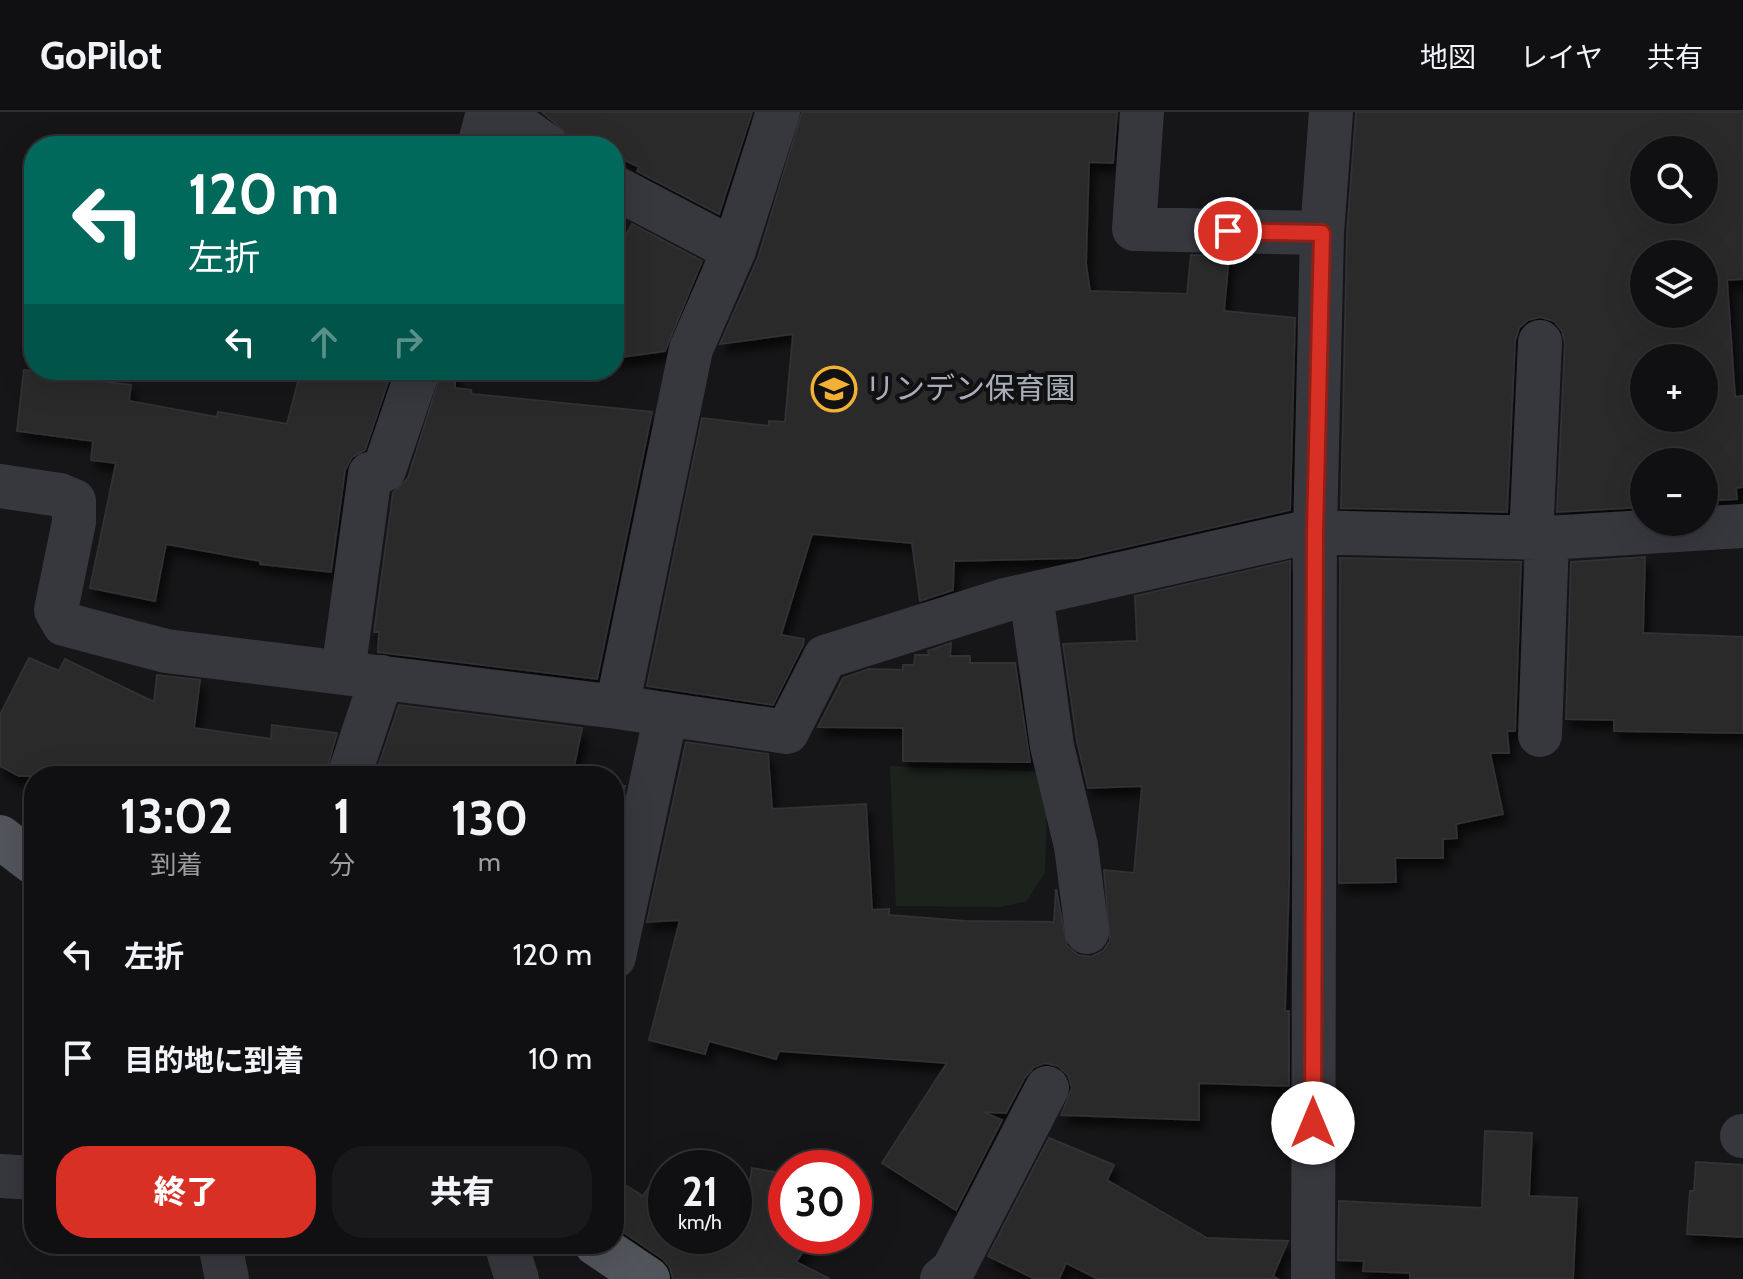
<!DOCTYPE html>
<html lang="ja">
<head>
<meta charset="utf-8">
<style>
  :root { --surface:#101012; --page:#19191b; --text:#f1f3f6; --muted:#9c9d9f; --line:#303032; --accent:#d93025 }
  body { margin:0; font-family:Cabin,"Noto Sans JP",sans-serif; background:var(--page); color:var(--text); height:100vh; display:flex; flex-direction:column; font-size:30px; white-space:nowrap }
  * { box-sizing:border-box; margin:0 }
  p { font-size:26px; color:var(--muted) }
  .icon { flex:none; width:44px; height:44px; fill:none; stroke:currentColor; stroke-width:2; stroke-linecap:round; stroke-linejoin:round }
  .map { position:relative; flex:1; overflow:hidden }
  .details { position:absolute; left:24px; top:654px; width:600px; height:488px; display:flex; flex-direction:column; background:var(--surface); border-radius:32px; box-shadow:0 8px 32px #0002,0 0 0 2px var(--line) }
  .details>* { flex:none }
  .banner { position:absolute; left:24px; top:24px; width:600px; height:244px; border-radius:32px; box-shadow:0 8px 32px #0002,0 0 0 2px var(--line); background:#00695c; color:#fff; overflow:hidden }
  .controls { position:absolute; left:1630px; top:24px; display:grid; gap:16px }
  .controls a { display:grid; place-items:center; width:88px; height:88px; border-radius:50%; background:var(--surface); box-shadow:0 8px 32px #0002,0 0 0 2px var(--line); font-size:40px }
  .speed { position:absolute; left:648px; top:1038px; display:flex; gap:16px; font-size:40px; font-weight:700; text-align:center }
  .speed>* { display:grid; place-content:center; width:104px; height:104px; border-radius:50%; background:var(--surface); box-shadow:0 8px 32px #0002,0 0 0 2px var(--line); line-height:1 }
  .speed small { font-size:20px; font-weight:400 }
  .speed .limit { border:12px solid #d22; background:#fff; color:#111 }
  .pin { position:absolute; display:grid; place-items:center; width:68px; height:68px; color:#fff; margin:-34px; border:4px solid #fff; border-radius:50%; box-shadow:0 2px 8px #0007 }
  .me { position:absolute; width:88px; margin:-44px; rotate:0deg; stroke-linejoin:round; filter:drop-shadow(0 0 6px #0008) }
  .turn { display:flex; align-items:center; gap:28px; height:168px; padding:0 32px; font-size:36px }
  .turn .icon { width:104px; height:104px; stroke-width:2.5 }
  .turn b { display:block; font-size:56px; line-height:68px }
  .lanes { display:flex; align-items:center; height:76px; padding:0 32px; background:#0003; justify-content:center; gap:40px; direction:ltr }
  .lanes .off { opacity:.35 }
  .eta { display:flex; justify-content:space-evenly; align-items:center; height:136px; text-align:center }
  .eta b { font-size:48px; font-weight:800; line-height:56px }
  .primary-button { display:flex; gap:16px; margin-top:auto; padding:16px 32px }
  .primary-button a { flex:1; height:92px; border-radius:32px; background:var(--accent); color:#fff; font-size:32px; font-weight:800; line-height:92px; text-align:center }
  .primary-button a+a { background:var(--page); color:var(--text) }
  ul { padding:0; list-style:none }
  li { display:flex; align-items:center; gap:24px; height:104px; padding:0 32px }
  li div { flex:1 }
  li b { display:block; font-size:30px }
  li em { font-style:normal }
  header { display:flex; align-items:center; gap:48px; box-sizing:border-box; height:112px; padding:0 40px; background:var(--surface); border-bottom:2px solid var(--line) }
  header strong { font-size:38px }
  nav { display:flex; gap:44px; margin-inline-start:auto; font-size:28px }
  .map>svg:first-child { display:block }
</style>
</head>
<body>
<header>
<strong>GoPilot</strong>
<nav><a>地図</a><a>レイヤ</a><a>共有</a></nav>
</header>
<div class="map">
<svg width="1743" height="1167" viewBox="0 0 1743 1167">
  <defs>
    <filter id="shadow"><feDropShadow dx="5" dy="9" stdDeviation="4" flood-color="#0009"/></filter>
  </defs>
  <rect width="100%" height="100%" fill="#161618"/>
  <path fill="#1c231d" d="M890 654 1048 660 1045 760 1027 789 1000 795 896 794Z"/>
  <path fill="#29292c" stroke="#303034" stroke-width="2" fill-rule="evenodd" filter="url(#shadow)" d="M542 0H752L719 102 637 59 639 55 614 43V34H593L570 24Z
    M802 0H1117L1113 51 1089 50 1086 152 1090 179 1187 182 1191 143 1229 144 1224 199 1295 206 1290 398 1077 446 954 449 953 478 920 489 912 431 812 422 781 523 804 527 803 533 773 593 647 574 702 306 769 314V309L785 310 793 222 720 232 758 146Z
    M1356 0H1743V167L1727 168 1735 285 1743 284V375L1736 376 1737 387 1704 389V350H1644V395L1557 400 1565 231 1562 219 1554 209 1540 205 1528 208 1519 216 1515 229 1507 400 1341 396 1347 122ZM1644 38H1704V98H1644ZM1644 142H1704V202H1644ZM1644 246H1704V306H1644Z
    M632 112 702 149 665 239 614 246V145Z
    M24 258 88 263V268L131 273 129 289 217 305 218 300 287 312 301 258H392L365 338 352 345 345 358 331 460 260 452V449L166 432 155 489 90 476 116 351 91 348 93 329 17 319Z
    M442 258H455V276L471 278 472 282 652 300 597 567 378 540 379 520H374L393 381 408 366Z
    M1645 445 1643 521 1743 525V621L1614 619V608L1566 607 1571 450Z
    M1340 446 1521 450 1515 619H1507L1509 641H1490L1503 702 1456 712 1457 726 1443 727V746H1395L1396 770 1339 771Z
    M1290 449 1289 772 1285 899H1289V974L1199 971V1008L1061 1003 1072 976 1068 963 1058 954 1045 951 1034 955 1025 965 1006 1001 983 1000 1002 1008 956 1098 882 1051 947 951 779 939 776 947 709 929 705 942 649 928 680 808 647 810 686 630 768 642 772 697 866 692 872 798 889 797V803L965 809 1054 810 1056 777 1067 834 1078 843 1091 845 1103 839 1110 829 1104 758 1134 761 1142 674 1088 676 1077 629 1063 532 1137 529 1135 484Z
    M951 531 950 544H970V551H1015L1030 650 903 649V616L818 615 843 566 869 557 903 558V553H914L915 543H929L928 539Z
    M29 546 59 559 65 547 154 590 157 563 200 568 194 616 271 627 272 613 337 621 325 664H19L0 654V603Z
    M399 593 582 616 572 664H375Z
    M614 672 625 674 614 726Z
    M1485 1019 1532 1021 1529 1084 1577 1086 1573 1167H1410V1161L1363 1159 1364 1149 1338 1148 1339 1089 1482 1096Z
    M1049 1026 1114 1053 1107 1068 1207 1126 1288 1129 1273 1164 1278 1167H1098L1066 1151 1059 1167H1035L988 1144Z
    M1696 1050 1743 1053V1125L1687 1122 1690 1079H1694Z
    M752 1056 786 1062V1124H814L796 1150 830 1167H673L670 1155 663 1147 614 1114V1066L643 1084 649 1075 666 1084V1124H734V1097L745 1101Z"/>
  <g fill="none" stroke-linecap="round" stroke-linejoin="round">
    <path stroke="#37383d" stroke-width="44" d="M498 0 547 34
      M1142 0 1134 117 1322 121
      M479 34 488 0
      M614 75 734 138
      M0 374 60 383 74 389V410L56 498 64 512 166 539 617 595 787 620 825 545 1005 488 1307 420 1547 426 1743 414
      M1531 426 1540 230
      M1031 482 1052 634 1076 734 1087 820
      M343 560 370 362 384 358 418 258
      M617 595 691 237 734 138 778 0
      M1540 623 1547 426
      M349 664 382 565
      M614 845 666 602
      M1742 1024H1743
      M0 1064 34 1066
      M220 1132 227 1167
      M506 1132 517 1167
      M942 1167 953 1158 1047 976
      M1313 1167 1315 420 1322 121 1331 0"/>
    <path stroke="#53555c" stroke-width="44" d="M0 725 34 751
      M596 1132 648 1167"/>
  </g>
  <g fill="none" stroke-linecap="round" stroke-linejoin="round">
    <g stroke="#8d1f18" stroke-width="20">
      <path id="route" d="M1228 119 1322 121 1315 420 1313 1011"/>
    </g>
    <use href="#route" stroke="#d93025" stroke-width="14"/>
  </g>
  <defs>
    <g id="school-ring" transform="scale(2.3)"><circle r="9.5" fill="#111113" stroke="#f2b134" stroke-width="1.5"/><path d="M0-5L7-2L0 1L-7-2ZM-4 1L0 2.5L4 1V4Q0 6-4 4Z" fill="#f2b134"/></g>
  </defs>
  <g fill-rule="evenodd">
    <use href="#school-ring" x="834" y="277"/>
  </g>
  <g text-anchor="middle" stroke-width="8" stroke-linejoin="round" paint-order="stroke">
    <g font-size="30" fill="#a8adb8" stroke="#111113" text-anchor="start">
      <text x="865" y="287">リンデン保育園</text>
    </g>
  </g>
</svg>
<div class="controls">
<a><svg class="icon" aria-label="search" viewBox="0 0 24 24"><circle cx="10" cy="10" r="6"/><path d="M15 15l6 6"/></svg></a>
<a><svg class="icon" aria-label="layers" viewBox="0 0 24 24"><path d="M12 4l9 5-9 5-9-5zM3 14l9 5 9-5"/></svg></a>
<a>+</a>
<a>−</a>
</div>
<div class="speed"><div>21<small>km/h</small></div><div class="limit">30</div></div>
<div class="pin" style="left:1228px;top:119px;background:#d93025"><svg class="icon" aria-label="arrive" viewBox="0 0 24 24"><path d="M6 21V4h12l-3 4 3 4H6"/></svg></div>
<svg class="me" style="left:1313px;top:1011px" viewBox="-20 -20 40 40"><circle r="19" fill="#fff"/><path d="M0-13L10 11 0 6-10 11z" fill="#d93025"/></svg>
<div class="banner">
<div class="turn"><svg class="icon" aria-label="left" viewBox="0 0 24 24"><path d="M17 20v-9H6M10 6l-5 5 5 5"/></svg><div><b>120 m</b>左折</div></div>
<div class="lanes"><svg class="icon" aria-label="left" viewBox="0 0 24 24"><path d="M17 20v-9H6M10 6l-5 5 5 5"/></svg><svg class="icon off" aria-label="ahead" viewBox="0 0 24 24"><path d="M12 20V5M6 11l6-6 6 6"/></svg><svg class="icon off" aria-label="right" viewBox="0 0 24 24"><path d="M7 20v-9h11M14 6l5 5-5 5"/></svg></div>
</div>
<section class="details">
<div class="eta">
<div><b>13:02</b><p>到着</p></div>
<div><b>1</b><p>分</p></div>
<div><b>130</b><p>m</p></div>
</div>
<ul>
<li><svg class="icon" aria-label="left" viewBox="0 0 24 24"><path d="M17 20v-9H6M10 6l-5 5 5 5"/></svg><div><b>左折</b></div><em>120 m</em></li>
<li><svg class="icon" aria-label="arrive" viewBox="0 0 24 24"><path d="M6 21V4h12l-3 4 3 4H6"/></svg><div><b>目的地に到着</b></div><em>10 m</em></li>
</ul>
<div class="primary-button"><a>終了</a><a>共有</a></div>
</section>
</div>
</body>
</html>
